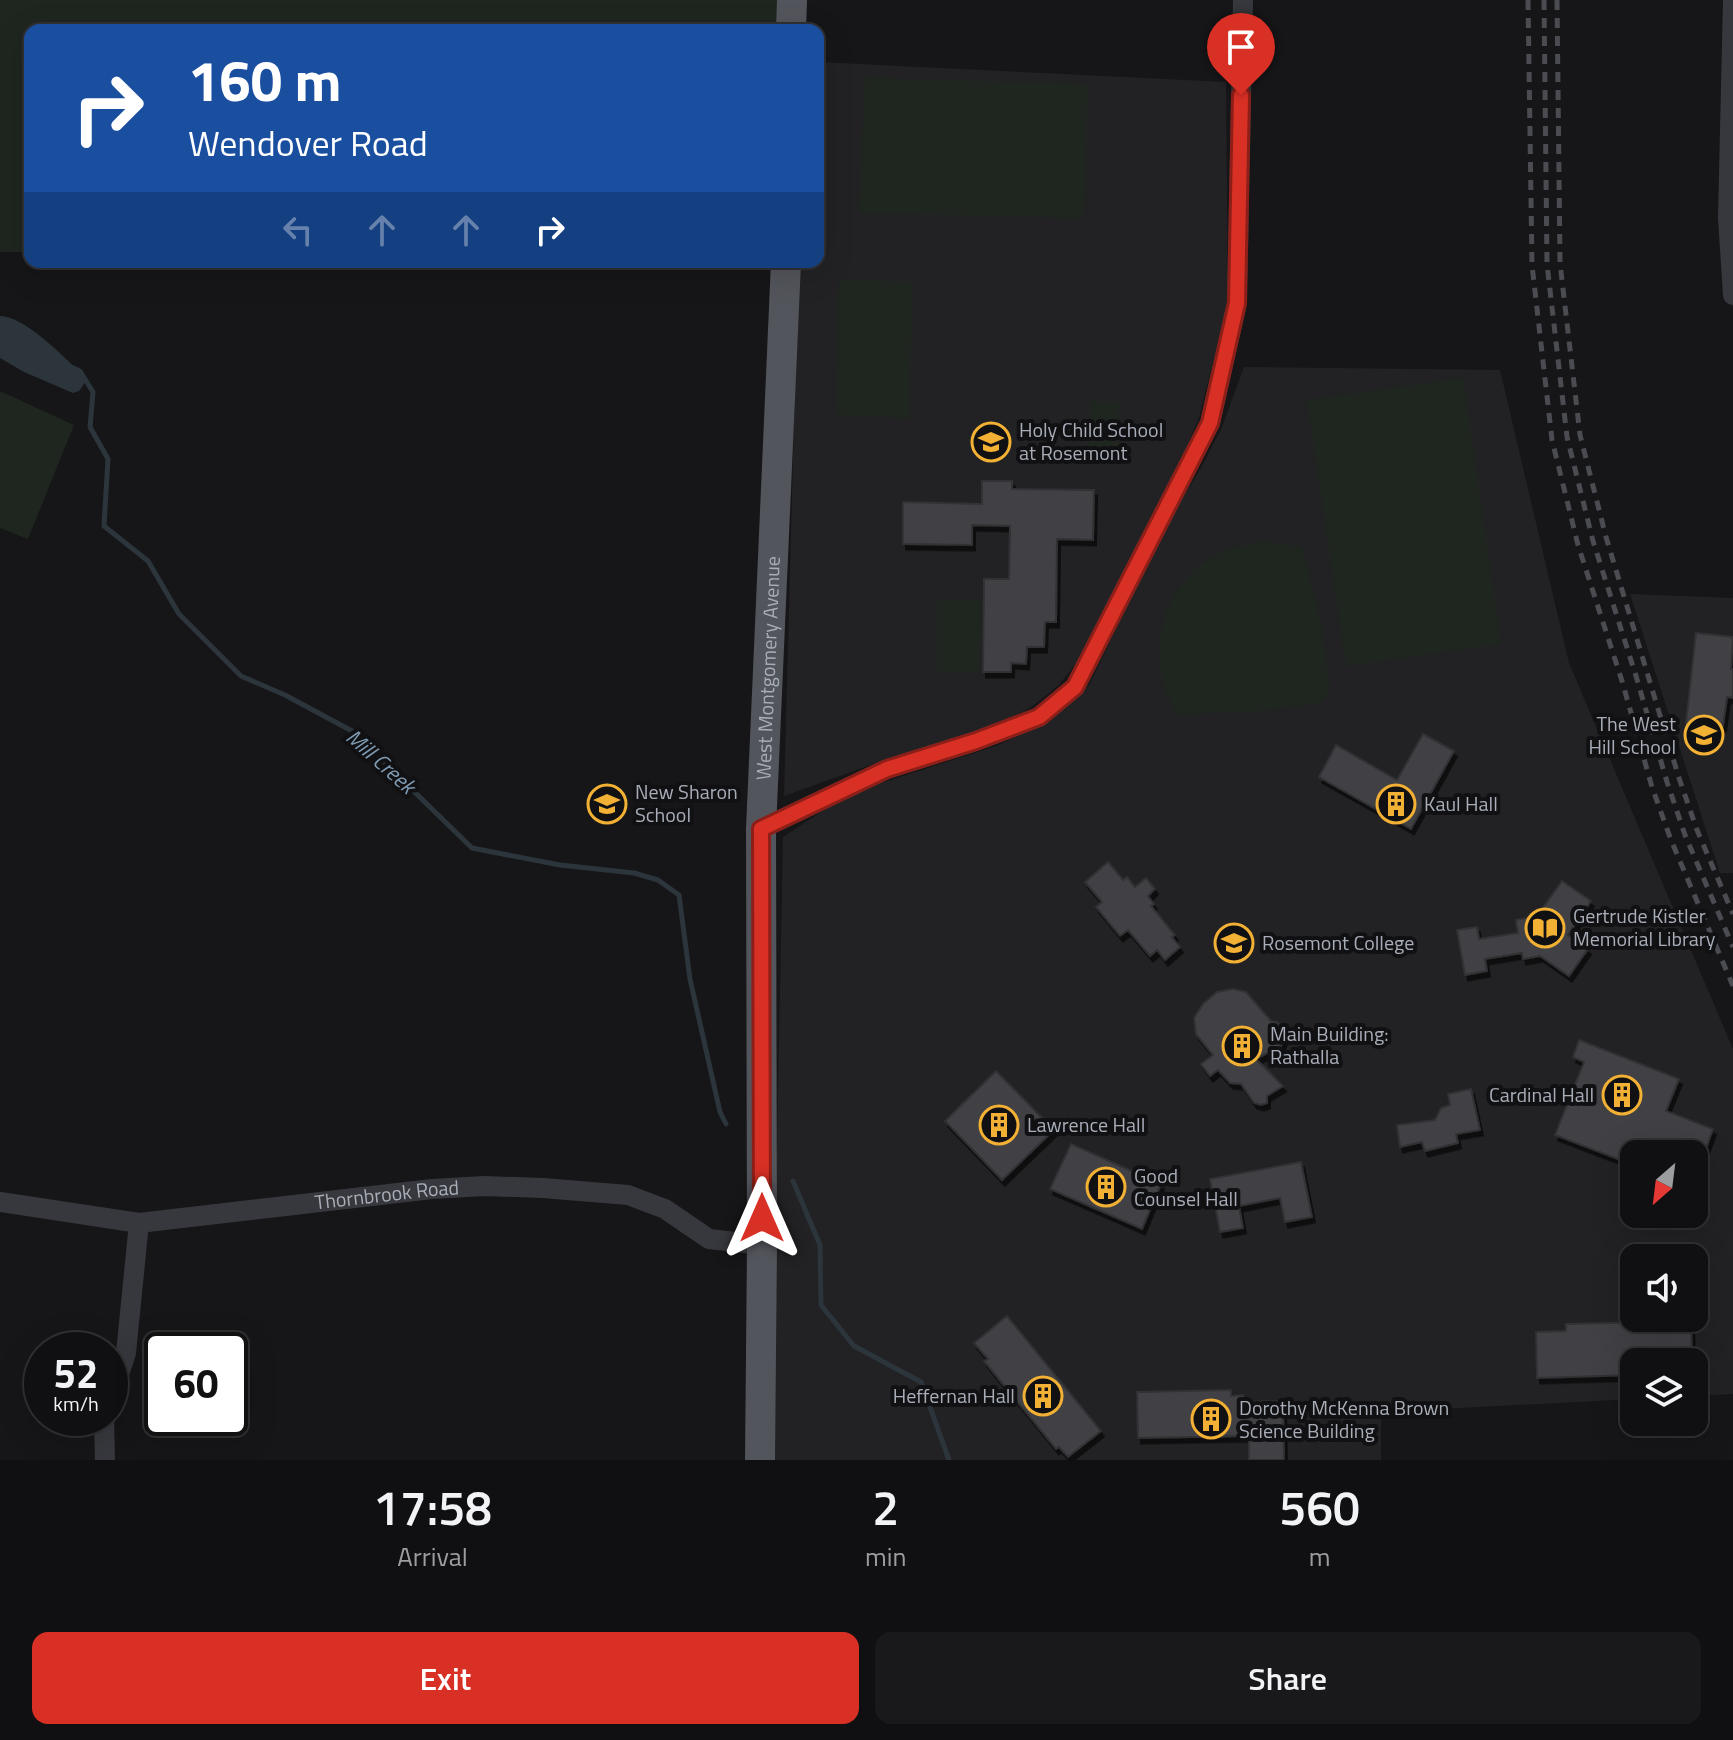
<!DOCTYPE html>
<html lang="en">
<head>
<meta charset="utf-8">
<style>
  :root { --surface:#101012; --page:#19191b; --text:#f1f3f6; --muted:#9c9d9f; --line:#303032; --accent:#d93025 }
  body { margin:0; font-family:"Titillium Web",sans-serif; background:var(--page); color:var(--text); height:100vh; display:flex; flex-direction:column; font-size:30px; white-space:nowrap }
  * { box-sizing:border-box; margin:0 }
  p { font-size:26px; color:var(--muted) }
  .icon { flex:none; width:44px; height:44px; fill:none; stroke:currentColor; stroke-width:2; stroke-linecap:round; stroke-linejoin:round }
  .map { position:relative; height:1460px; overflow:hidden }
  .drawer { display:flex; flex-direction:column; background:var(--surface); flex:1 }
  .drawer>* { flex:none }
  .banner { position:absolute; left:24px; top:24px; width:800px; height:244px; border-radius:16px; box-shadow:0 8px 32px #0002,0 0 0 2px var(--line); background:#1a4fa0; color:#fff; overflow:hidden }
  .needle { width:52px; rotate:208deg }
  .fabs { position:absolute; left:1620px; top:1140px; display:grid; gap:16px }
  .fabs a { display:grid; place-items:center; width:88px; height:88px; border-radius:16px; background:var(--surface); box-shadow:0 8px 32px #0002,0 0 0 2px var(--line); font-size:40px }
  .speed { position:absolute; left:24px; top:1332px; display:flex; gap:16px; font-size:40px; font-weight:700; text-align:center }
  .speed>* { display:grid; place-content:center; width:104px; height:104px; border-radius:50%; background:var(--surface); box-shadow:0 8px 32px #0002,0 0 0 2px var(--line); line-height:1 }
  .speed small { font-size:20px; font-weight:400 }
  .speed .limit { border:4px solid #111; border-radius:12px; background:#fff; color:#111 }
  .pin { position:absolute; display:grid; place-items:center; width:68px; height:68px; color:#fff; margin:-82px -34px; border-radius:50% 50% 50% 0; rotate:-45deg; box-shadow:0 0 8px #0007 }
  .pin .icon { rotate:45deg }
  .me { position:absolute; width:88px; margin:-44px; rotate:0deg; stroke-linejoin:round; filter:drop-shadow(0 0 6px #0008) }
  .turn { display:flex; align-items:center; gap:28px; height:168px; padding:0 32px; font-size:36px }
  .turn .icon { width:104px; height:104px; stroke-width:2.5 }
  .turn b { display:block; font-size:56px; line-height:68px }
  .lanes { display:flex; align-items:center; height:76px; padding:0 32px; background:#0003; justify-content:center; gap:40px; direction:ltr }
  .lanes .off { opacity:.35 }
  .eta { display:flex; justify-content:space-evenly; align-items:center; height:136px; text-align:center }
  .eta b { font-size:48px; font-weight:600; line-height:56px }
  .action { display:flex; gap:16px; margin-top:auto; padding:16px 32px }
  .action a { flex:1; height:92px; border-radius:16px; background:var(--accent); color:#fff; font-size:32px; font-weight:600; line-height:92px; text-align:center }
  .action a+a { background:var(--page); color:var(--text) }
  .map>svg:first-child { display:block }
</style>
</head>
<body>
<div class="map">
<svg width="1733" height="1460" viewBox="0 0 1733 1460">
  <defs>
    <filter id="shadow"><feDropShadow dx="3" dy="5.5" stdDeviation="0" flood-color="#0009"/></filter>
  </defs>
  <rect width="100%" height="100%" fill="#161618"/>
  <path fill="#222225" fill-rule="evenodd" d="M818 62 1226 82 1228 303 1199 418 1178 467 1083 654 1059 685 1030 708 996 725 890 758 784 796 798 270 799 262H818Z
    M1244 367 1500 370 1569 663 1733 1049V1394L1694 1396V1362H1634V1399L1381 1412V1460H771L783 837 824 810 875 785 996 746 1037 727 1071 703 1089 685 1166 527 1203 464 1222 427ZM1634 1154H1694V1214H1634ZM1634 1258H1694V1318H1634Z
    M1630 594 1733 598V873H1720Z"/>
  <path fill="#1e261f" d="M0 0H792L791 30H30V252H0Z
    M865 78 1088 84 1084 218 859 213Z
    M839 279 913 282 909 418 836 415Z
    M1463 378 1501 644 1346 666 1307 400Z
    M0 391 74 425 28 539 0 528Z
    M1090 401 1119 402 1118 447 1088 446Z
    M1264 542 1302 546 1321 622 1330 690 1321 703 1253 712 1177 714C1142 659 1160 580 1222 552 1236 546 1249 544 1264 542Z
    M937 599H981L980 673 937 672Z"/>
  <path fill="#2c353c" d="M0 316C25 316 66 359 85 377L86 381 79 391 73 393 24 372 0 358Z"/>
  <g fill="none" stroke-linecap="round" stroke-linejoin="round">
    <path stroke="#2c353c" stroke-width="5" d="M71 367 80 371 93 392 90 427 108 459 104 526 148 561 179 614 241 676 285 695 352 731 472 848 560 865 634 873 658 880 679 895 690 979 720 1112 726 1124
      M793 1181 820 1245 821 1305 854 1346 921 1382 949 1460"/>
  </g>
  <path fill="#404145" stroke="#303034" stroke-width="2" filter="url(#shadow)" d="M982 481H1012V489L1094 490 1093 540 1057 539 1056 622H1045L1044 647H1027L1026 664 1011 663V672H983L984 579H1009L1010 526 972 525V545L903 544V502L982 504Z
    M1696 633 1733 637 1731 669H1733V698L1727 697 1723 726 1713 725 1711 740 1688 737 1690 723H1686Z
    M1423 734 1454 751 1411 829 1319 777 1336 745 1397 780Z
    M1108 862 1123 880 1127 877 1135 887 1146 878 1155 889 1148 896 1154 904 1151 906 1175 935 1172 937 1180 947 1165 960 1157 950 1150 956 1128 930 1120 936 1096 907 1102 902 1085 882Z
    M1562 881 1591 901 1568 935 1588 949 1569 976 1540 956 1523 959 1522 953 1485 959 1487 971 1465 975 1457 930 1477 927 1479 939 1518 933 1516 920 1537 916Z
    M1233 989 1246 992 1271 1021 1277 1022 1284 1029V1039L1281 1046 1256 1059 1283 1086 1267 1096V1103L1261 1105 1254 1103 1241 1084 1230 1083 1218 1070 1210 1076 1201 1064 1213 1055 1196 1034 1194 1018 1203 1004 1217 992Z
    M1579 1040 1679 1079 1666 1111 1713 1129 1704 1154H1666L1631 1140 1623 1161 1555 1135 1584 1062 1573 1057Z
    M996 1071 1054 1130 1002 1180 945 1121Z
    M1471 1089 1480 1130 1456 1134 1458 1143 1425 1151 1422 1142 1400 1147 1397 1125 1435 1120 1441 1108 1450 1105 1448 1094Z
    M1071 1144 1161 1184 1142 1229 1050 1189Z
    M1301 1162 1312 1217 1285 1222 1280 1198 1239 1206 1243 1228 1220 1232 1210 1179Z
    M1007 1316 1101 1431 1068 1457 1059 1447 1056 1449 984 1361 988 1359 974 1343Z
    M1651 1318H1691L1692 1362H1634V1375L1537 1378 1536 1332 1566 1331V1324L1651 1322Z
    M1231 1390V1396L1243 1395 1244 1402 1283 1401 1284 1460H1249V1436L1138 1438 1137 1392Z"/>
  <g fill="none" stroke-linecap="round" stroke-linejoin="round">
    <g stroke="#37383d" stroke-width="20">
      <path d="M1733 0 1728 218 1733 295"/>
      <path d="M761 829 887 769 976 741 1039 717 1075 687 1210 423 1237 303 1243 0"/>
      <path id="s1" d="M0 1202 139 1223 432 1189 484 1186 543 1188 628 1195 665 1209 709 1239 762 1245"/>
      <path d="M110 1401 126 1353 139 1223"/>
      <path d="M104 1418 105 1460"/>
    </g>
    <g stroke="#53555c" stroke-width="30">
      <path d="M791 30 792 0"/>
      <path id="s2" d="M760 1460 762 1245 761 829 786 262"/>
    </g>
    <path stroke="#4a4c52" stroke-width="5" stroke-dasharray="10 8" stroke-linecap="butt" d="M1528 0 1532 265 1552 440 1578 545 1622 681 1652 787 1671 840 1733 986
      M1544 0 1547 264 1567 437 1593 541 1636 676 1667 782 1685 835 1733 947
      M1557 0 1560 263 1580 435 1606 537 1679 778 1697 830 1733 914"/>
  </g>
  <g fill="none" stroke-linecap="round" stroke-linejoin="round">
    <g stroke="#8d1f18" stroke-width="20">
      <path id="route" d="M762 1218 761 829 887 769 976 741 1039 717 1075 687 1210 423 1237 303 1241 95"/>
    </g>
    <use href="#route" stroke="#d93025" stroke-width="14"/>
  </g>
  <defs>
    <g id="school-ring" transform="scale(2)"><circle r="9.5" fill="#111113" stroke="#f2b134" stroke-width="1.5"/><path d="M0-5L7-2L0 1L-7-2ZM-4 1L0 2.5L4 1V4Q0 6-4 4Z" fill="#f2b134"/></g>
    <g id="building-ring" transform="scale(2)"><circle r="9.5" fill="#111113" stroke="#f2b134" stroke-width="1.5"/><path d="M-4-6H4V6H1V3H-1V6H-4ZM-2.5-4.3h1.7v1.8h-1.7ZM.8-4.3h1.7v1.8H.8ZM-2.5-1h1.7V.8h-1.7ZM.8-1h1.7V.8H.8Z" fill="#f2b134"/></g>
    <g id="library-ring" transform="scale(2)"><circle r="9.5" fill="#111113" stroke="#f2b134" stroke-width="1.5"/><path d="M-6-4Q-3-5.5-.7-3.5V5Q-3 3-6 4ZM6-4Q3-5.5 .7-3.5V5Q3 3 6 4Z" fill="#f2b134"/></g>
    <g id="university-ring" transform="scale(2)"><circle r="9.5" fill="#111113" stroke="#f2b134" stroke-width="1.5"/><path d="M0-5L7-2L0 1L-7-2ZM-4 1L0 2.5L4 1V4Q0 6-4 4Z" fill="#f2b134"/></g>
  </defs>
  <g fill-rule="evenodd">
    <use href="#school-ring" x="991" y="442"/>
    <use href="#school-ring" x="1704" y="735"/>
    <use href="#school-ring" x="607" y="804"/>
    <use href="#building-ring" x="1396" y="804"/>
    <use href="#library-ring" x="1545" y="928"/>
    <use href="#university-ring" x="1234" y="943"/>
    <use href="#building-ring" x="1242" y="1046"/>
    <use href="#building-ring" x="1622" y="1095"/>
    <use href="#building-ring" x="999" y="1125"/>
    <use href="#building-ring" x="1106" y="1187"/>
    <use href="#building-ring" x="1043" y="1396"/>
    <use href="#building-ring" x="1211" y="1419"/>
  </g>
  <g text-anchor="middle" stroke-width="8" stroke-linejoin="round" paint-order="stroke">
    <g font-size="20" fill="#a8adb8" stroke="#111113" text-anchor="start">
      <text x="1019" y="437">Holy Child School<tspan x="1019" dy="23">at Rosemont</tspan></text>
      <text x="1676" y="731" text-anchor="end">The West<tspan x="1676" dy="23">Hill School</tspan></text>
      <text x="635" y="799">New Sharon<tspan x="635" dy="23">School</tspan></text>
      <text x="1424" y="811">Kaul Hall</text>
      <text x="1573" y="923">Gertrude Kistler<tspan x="1573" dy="23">Memorial Library</tspan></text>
      <text x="1262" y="950">Rosemont College</text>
      <text x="1270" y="1041">Main Building:<tspan x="1270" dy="23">Rathalla</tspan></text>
      <text x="1594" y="1102" text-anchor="end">Cardinal Hall</text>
      <text x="1027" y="1132">Lawrence Hall</text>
      <text x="1134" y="1183">Good<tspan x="1134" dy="23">Counsel Hall</tspan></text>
      <text x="1015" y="1403" text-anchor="end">Heffernan Hall</text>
      <text x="1239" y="1415">Dorothy McKenna Brown<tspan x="1239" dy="23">Science Building</tspan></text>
    </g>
    <g font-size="20" fill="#a8adb8" stroke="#111113">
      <text dy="7" stroke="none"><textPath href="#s2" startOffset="792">West Montgomery Avenue</textPath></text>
      <text dy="7" stroke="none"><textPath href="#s1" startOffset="390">Thornbrook Road</textPath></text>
    </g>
    <g font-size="22" font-style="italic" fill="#7f9bb3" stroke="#111113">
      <text transform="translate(381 761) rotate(42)" y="8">Mill Creek</text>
    </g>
  </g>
</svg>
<div class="fabs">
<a><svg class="needle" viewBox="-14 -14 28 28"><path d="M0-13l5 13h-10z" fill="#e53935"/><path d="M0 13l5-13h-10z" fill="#9c9d9f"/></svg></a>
<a><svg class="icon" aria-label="sound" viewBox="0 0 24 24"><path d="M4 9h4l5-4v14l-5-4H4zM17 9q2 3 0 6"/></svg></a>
<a><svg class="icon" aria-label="layers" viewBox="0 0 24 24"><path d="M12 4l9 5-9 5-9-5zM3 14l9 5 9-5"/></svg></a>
</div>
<div class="speed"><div>52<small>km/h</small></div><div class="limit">60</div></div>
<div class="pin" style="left:1241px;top:95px;background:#d93025"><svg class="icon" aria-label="arrive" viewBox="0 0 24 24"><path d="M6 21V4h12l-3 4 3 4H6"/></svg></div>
<svg class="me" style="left:762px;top:1218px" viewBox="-20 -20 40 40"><path d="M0-17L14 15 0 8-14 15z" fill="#d93025" stroke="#fff" stroke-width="4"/></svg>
<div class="banner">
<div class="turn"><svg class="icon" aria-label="right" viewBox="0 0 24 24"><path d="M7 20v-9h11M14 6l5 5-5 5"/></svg><div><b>160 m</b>Wendover Road</div></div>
<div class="lanes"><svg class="icon off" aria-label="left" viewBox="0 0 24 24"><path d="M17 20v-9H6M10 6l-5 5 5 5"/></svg><svg class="icon off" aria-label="ahead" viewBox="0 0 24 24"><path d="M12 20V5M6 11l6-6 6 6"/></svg><svg class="icon off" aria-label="ahead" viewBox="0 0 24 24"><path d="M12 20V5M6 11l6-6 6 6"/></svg><svg class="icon" aria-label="right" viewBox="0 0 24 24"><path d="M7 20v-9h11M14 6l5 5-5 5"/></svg></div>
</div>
</div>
<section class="drawer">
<div class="eta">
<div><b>17:58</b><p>Arrival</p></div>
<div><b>2</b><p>min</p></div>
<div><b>560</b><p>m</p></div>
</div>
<div class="action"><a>Exit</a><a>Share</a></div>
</section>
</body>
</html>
